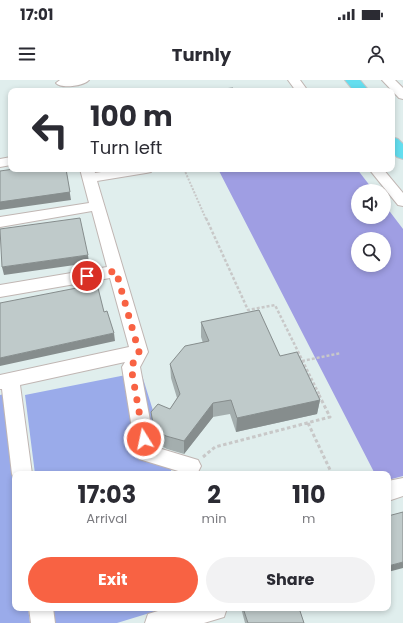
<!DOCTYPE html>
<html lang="en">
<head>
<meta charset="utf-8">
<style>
  :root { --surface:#fff; --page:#f2f2f3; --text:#2b2b33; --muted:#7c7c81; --accent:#f86243 }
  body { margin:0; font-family:Poppins,sans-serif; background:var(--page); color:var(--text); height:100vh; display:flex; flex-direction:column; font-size:15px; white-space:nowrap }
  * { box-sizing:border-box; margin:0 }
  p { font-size:13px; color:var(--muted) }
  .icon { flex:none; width:22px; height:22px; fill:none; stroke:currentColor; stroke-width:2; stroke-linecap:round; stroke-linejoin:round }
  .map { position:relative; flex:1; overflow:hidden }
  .panel { position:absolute; left:12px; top:391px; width:379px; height:140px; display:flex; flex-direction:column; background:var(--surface); border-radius:8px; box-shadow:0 2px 6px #0003 }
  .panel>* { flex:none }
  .top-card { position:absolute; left:8px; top:8px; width:387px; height:84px; border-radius:8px; box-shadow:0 2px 6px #0003; background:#fff; color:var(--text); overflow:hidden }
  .tools { position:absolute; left:351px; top:104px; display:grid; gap:8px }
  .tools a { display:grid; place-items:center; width:40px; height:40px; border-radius:50%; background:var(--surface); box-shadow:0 2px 6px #0003; font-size:20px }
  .pin { position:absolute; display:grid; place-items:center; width:34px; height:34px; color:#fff; margin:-17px; border:2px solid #fff; border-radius:50%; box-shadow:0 1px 4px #0007 }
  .me { position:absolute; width:44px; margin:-22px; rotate:350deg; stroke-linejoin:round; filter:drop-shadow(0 0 3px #0008) }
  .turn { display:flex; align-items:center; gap:14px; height:84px; padding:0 16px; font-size:18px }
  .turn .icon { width:52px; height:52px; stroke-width:2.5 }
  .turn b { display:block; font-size:28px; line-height:34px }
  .eta { display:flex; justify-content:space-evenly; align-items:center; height:68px; text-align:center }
  .eta b { font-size:24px; font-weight:700; line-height:28px }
  .primary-button { display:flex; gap:8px; margin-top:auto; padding:8px 16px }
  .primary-button a { flex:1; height:46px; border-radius:24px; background:var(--accent); color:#fff; font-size:16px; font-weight:700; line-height:46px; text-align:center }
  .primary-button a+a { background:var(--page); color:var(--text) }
  .status { display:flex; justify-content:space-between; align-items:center; height:28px; padding:0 20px; background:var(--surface); direction:ltr }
  .status svg { height:11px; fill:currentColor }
  header { display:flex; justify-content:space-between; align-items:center; height:52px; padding:0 16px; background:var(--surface); font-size:18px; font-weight:700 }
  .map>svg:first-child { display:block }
</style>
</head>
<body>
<div class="status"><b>17:01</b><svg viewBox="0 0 49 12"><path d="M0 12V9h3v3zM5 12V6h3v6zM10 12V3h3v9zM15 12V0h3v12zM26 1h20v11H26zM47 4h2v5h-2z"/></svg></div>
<header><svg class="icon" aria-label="menu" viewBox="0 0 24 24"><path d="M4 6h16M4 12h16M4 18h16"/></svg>Turnly<svg class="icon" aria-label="person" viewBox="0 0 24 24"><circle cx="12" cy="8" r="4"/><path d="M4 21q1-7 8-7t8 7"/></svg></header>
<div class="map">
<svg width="403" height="543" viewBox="0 0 403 543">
  <rect width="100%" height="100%" fill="#e0eeed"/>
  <path fill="#9f9ee3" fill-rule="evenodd" d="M218 89H357L374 111H358V137H384V124L403 149V396L388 400V394H375ZM358 159H384V185H358Z"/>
  <path fill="#9aabea" d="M141 292 155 337 136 359 168 379 172 394H35L25 315Z
    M4 314 15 415V528H28L30 543H0V315Z
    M52 528H166L117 543H54Z"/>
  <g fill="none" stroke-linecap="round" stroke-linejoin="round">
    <g stroke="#c0b6b3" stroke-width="2">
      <path id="street" d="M60 0H89C84 6 61 9 56 3Z
        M288 0H300L308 11H296Z
        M382 0H395L403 8V19L399 18Z
        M11 77V85L0 87V79Z
        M80 89H94L95 93 120 89H153L151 92 146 93 97 101 148 272 140 287 155 367 198 380 201 386 198 392 188 394 139 379 136 373 122 287 125 282 20 305 32 394H15V401L12 394 2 309H0V295L129 267 110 198 0 217V205L107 187 92 131 0 147V137L89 123Z
        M369 89H383L403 113V126L398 125Z
        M403 398V416L388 421V401Z
        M29 528H53L55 543H31Z
        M168 528H227L224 537 204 543H145L148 534Z"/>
    </g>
    <g stroke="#c8c8c8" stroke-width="2">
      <path id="primary" d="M345 0H360L369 11H354Z
        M392 57 398 59 403 64V79L397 77 392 72Z"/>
    </g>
    <path stroke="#c8c8c8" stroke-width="2" stroke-dasharray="2 1.5" stroke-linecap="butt" d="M184 89 206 139"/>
    <path stroke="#c8c8c8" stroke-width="2.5" stroke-dasharray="3 2" stroke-linecap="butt" d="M206 138 248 230 275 225 320 316
      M302 281 341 273"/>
    <path stroke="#c8c8c8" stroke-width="3" stroke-dasharray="3.5 2.5" stroke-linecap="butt" d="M308 343 332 394
      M203 377 215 367 330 337 319 315"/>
    <use href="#street" fill="#fff" fill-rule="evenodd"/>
    <use href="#primary" fill="#64deef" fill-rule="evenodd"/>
  </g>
  <path fill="#a4aeae" d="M201 242 280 276 320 320 317 334 236 352 230 334 213 337 184 374 167 369 156 363 153 346 151 332 170 329 177 318 171 298 170 284 203 263 201 257Z
    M241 528H299L304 543H245Z"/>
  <path fill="#868d8d" d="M66 89 71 120 0 130V122Z
    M88 175 89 183 4 195 2 187Z
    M114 253 115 261 0 286V278Z
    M320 320 317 334 236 352 237 338Z
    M213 323V337L184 374V361Z
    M403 482V488L388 492V486Z"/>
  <path fill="#bfcaca" stroke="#868d8d" d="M233 8 235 11H213V10Z
    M14 89H66L70 112 0 122V91Z
    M80 138 88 175 2 187 0 149Z
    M97 204 104 232 107 231 114 253 0 278V223Z
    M259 230 280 276 297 272 320 320 237 338 231 320 213 323 184 361 166 356 154 349 151 332 158 324 170 329 180 314 170 284 185 266 209 261 201 242Z
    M403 432V482L388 486V436Z
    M243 528H299L304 543H248Z"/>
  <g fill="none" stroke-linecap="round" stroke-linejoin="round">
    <path stroke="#f86243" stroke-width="7" stroke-dasharray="0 12.6" d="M87 196 116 191 139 272 131 287 144 359"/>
  </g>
</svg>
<div class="tools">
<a><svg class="icon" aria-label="sound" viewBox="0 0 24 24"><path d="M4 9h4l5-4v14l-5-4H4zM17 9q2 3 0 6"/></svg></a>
<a><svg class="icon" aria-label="search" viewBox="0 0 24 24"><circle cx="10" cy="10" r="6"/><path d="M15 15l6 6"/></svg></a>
</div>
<div class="pin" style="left:87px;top:196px;background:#d93025"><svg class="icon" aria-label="arrive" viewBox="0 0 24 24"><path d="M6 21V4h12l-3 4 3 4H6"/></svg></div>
<svg class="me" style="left:144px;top:359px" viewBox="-20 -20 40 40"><circle r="17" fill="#f86243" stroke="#fff" stroke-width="3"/><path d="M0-11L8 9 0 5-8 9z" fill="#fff"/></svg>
<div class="top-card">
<div class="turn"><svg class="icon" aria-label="left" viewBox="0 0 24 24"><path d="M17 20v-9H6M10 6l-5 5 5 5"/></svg><div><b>100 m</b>Turn left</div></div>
</div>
<section class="panel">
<div class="eta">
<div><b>17:03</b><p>Arrival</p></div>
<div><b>2</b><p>min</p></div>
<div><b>110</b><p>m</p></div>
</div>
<div class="primary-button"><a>Exit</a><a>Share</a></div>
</section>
</div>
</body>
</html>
